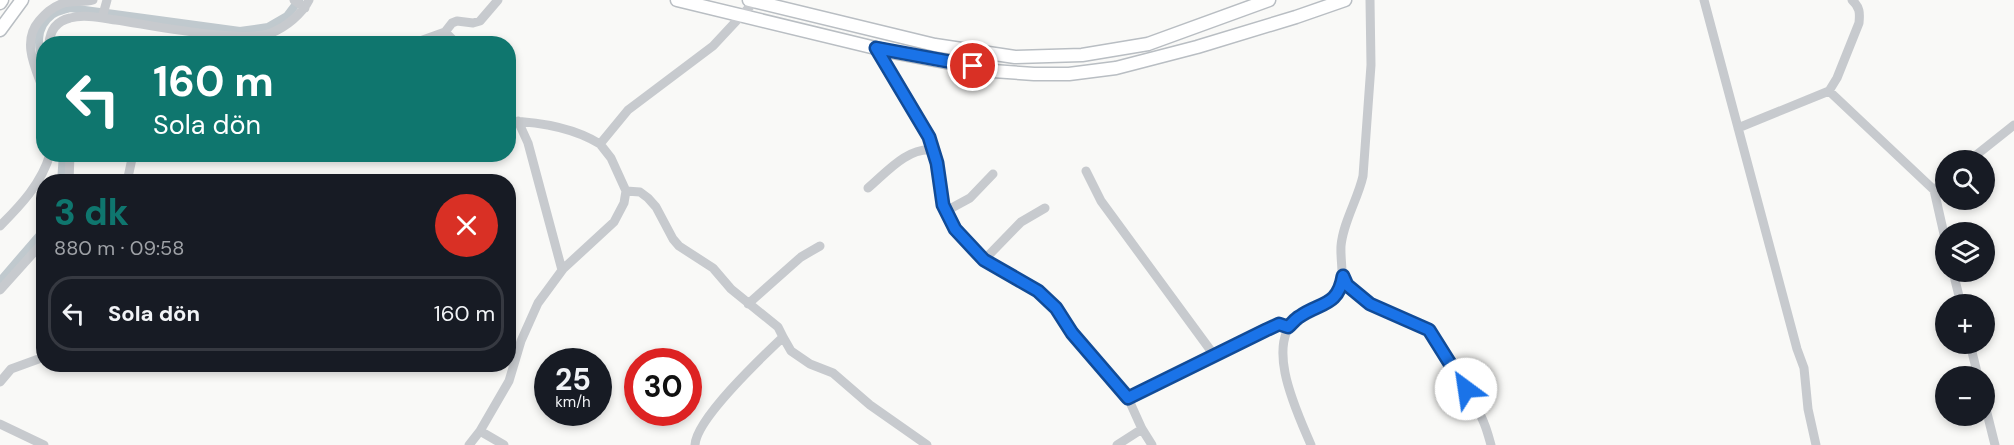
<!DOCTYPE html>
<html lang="tr">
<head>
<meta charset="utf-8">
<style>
  :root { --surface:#171b24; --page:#20242c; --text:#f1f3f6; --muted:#9ea1a6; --line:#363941; --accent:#0f766e }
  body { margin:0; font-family:"DM Sans",sans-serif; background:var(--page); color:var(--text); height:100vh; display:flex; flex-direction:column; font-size:22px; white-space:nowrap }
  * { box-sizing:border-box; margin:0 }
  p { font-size:20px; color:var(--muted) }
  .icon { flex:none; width:33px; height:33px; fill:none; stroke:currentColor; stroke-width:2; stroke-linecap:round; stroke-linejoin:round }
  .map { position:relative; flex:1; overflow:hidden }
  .panel { position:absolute; left:36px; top:174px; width:480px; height:198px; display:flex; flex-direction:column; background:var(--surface); border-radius:24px; box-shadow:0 3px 9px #0003 }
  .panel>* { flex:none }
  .top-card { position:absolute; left:36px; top:36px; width:480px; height:126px; border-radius:24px; box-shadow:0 3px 9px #0003; background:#0f766e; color:#fff; overflow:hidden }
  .buttons { position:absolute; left:1935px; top:150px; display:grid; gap:12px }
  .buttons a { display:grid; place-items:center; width:60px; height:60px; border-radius:50%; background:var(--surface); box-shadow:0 3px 9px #0003; font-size:30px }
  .speed { position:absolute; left:534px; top:348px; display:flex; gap:12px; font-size:30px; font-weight:700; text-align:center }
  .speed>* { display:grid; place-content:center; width:78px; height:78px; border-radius:50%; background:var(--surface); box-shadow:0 3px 9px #0003; line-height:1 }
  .speed small { font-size:15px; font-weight:400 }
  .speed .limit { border:9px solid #d22; background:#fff; color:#111 }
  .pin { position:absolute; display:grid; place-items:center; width:51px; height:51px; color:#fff; margin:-26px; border:3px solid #fff; border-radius:50%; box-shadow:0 2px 6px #0007 }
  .me { position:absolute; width:66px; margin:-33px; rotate:329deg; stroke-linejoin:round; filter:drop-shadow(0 0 4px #0008) }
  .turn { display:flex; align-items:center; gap:21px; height:126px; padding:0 18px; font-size:27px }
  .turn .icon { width:78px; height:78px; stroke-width:2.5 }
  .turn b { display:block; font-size:42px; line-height:51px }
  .round { display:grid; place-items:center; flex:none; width:63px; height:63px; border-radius:32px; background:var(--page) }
  .head { display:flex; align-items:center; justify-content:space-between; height:102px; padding:0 18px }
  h1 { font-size:36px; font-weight:800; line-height:45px; color:var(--accent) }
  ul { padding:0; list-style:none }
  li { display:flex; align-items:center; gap:18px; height:75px; margin:0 12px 9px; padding:0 6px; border:3px solid var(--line); border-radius:24px }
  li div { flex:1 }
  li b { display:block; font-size:22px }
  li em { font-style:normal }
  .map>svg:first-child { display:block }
</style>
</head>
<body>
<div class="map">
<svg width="2014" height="445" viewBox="0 0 2014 445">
  <rect width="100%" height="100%" fill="#f9f9f7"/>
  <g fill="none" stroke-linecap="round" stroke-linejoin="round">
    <path stroke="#c0c9ce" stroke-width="8" d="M44 67C38 49 34 28 52 15 57 11 65 10 70 8L240 31 268 27 287 16 299 0
      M61 182 63 154
      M0 281 44 230"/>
    <g stroke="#b9bec3" stroke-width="15">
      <path id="secondary" d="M677 0 892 52 993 71 1034 74H1069L1116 68 1197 47 1296 17 1345 0
        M749 0 935 45 1015 57 1082 55 1148 44 1269 0
        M0 3 2 0
        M0 30 22 0"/>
    </g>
    <path stroke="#c7cace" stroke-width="9" d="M294 0 305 8
      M1704 0 1797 349 1804 368 1808 409 1816 445
      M102 18 107 0
      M445 32 457 44
      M49 44C50 30 57 21 70 18 84 14 102 18 116 20 151 25 241 44 271 33 286 27 302 14 309 0
      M401 44 420 41 445 32 452 23 457 21 473 23 480 21 498 0
      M876 48 929 137 937 163 943 205 955 229 984 260 1038 291 1056 308 1072 333 1128 398 1142 429 1152 445
      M1829 91 1934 190 1946 243
      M44 92C36 69 21 42 39 21 46 13 51 8 61 4 71 0 83 3 93 0
      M508 121C539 122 574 128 600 144L628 110 713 46 755 1
      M518 121 528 143 562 270
      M1738 128 1829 91 1837 78 1859 23C1860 13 1860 7 1852 0
      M1970 160 2014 125
      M1086 171 1101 201 1214 355
      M69 182 70 154
      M127 182 133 154
      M868 188C886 173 907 147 933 150
      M1934 190 1946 180
      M626 191 640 192 648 198 656 207 673 239 679 246 713 268 731 289 778 327 783 337C763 356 696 419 695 445
      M946 211 970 198 993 174
      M0 226C20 206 42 183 50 154
      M984 260 1021 222 1045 208
      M1953 272 1961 304
      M1343 276C1358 309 1398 312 1427 329 1437 335 1478 408 1484 423 1487 430 1489 438 1491 445
      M0 290 44 241
      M748 304 801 257 820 246
      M783 337 791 351 810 364 833 373 870 405 927 445
      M1970 344 1978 376
      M0 382 11 369 44 357
      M1128 398 1253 336 1279 324 1288 327
      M1984 401 1995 445
      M0 424 44 445
      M480 431 504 445
      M469 445 480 431 509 381 521 341 538 303 563 269 614 222 624 203 626 191 611 158 600 144
      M1117 445 1142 429
      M1311 445C1298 414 1263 344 1298 317 1309 308 1329 308 1337 295 1346 279 1340 263 1341 246 1343 222 1358 199 1363 176L1371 65 1370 0"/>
    <use href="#secondary" stroke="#fff" stroke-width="12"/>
  </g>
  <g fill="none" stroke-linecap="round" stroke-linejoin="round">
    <g stroke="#114b97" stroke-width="15">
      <path id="route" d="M973 66 876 48 929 137 937 163 943 205 955 229 984 260 1038 291 1056 308 1072 333 1128 398 1266 330 1279 324 1288 327C1292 324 1295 319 1299 317 1320 302 1338 307 1343 276L1347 285 1370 304 1429 330 1466 389"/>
    </g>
    <use href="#route" stroke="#1a73e8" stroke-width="10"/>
  </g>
</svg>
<div class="buttons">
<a><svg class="icon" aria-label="search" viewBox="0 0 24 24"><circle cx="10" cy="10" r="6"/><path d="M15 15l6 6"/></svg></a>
<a><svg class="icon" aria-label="layers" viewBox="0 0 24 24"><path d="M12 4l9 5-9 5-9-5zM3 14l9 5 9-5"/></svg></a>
<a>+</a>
<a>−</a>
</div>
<div class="speed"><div>25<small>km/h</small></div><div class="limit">30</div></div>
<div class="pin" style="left:973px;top:66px;background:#d93025"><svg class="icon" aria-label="arrive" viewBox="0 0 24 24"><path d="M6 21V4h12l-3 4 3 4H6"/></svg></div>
<svg class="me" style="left:1466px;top:389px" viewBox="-20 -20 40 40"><circle r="19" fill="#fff"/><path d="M0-13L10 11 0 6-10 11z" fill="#1a73e8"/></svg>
<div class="top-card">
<div class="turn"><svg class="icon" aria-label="left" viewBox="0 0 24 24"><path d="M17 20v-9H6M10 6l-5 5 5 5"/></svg><div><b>160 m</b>Sola dön</div></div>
</div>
<section class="panel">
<div class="head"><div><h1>3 dk</h1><p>880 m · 09:58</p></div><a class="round" style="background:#d93025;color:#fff"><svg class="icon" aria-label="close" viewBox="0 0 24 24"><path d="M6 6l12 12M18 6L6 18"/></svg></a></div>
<ul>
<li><svg class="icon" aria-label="left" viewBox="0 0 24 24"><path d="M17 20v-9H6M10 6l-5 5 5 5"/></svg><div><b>Sola dön</b></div><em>160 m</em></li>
</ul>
</section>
</div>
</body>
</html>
